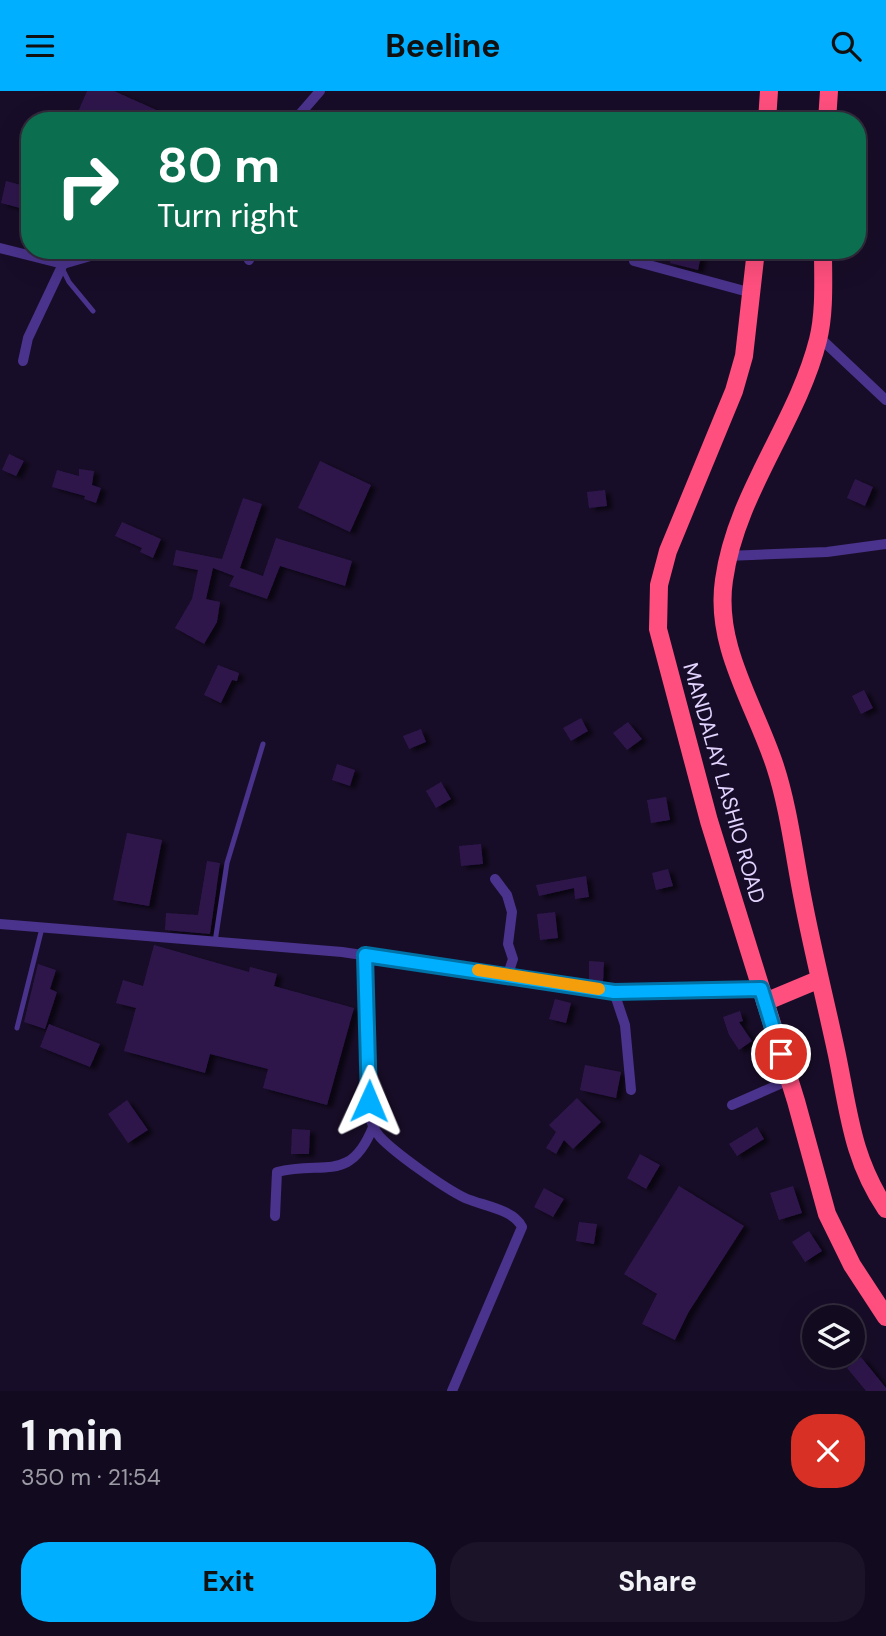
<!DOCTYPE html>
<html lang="en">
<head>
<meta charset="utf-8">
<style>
  :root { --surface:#120a1e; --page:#1b1327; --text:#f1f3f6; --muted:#9c9aa4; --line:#312b3c; --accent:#00afff }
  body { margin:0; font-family:"DM Sans",sans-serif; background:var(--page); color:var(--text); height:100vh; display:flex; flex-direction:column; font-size:26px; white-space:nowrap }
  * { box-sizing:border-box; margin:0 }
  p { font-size:23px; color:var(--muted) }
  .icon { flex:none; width:38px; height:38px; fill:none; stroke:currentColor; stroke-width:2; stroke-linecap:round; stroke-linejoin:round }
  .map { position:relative; height:1300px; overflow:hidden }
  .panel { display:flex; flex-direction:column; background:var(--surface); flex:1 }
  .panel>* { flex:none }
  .top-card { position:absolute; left:21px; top:21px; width:845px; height:147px; border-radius:28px; box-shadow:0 7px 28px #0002,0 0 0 2px var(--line); background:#0b6e4f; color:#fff; overflow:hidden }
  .buttons { position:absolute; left:802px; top:1214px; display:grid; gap:14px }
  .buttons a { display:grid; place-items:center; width:63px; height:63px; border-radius:50%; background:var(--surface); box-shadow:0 7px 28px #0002,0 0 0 2px var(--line); font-size:35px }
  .pin { position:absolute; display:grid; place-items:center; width:60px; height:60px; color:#fff; margin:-30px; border:4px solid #fff; border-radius:50%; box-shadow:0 2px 7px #0007 }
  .me { position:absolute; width:77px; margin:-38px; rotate:1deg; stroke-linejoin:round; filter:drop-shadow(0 0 5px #0008) }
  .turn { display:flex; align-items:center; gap:24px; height:147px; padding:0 21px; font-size:32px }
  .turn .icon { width:91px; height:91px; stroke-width:2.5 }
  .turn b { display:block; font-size:49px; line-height:60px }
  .round { display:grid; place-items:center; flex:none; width:74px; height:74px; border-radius:28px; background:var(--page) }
  .head { display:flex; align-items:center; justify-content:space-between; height:119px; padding:0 21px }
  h1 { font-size:42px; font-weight:700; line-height:52px }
  .button { display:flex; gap:14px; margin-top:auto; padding:14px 21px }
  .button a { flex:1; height:80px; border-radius:28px; background:var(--accent); color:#111; font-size:28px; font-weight:700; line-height:80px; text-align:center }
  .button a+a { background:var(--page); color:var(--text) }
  header { display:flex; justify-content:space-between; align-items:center; height:91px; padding:0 21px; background:var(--accent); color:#111; font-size:32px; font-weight:700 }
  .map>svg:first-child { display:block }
</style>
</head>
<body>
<header><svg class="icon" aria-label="menu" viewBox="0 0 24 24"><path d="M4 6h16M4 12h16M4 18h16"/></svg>Beeline<svg class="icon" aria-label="search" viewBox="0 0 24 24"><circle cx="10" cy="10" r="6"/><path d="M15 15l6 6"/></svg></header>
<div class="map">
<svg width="886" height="1300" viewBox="0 0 886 1300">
  <defs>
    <filter id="shadow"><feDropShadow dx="5.5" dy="3" stdDeviation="2" flood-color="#0009"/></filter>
  </defs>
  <rect width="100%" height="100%" fill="#180d28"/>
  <path fill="#2d174b" filter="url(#shadow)" d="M87 0H114L161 21 157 30H74Z
    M6 90 25 95 20 117 1 112Z
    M672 159H702L698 179 670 172Z
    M9 363 24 370 16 385 2 379Z
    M320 370 371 394 350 441 298 417Z
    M79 378 94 380 92 394 101 397 96 412 84 408 85 405 52 396 57 379 79 385Z
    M855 388 873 396 865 415 847 407Z
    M605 399 607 415 589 417 587 401Z
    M243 407 262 413 240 477 263 485 276 447 352 470 345 495 280 475 267 508 229 495 234 485 213 477 206 508 220 511 217 531 204 553 175 537 192 508 198 479 173 474 176 459 222 468Z
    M122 431 161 448 153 467 140 461 142 457 115 445Z
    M218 574 239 582 237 590 232 589 221 612 204 604Z
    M864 599 873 617 861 623 852 605Z
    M581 627 588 640 571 650 563 637Z
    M628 631 642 648 627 659 613 642Z
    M421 638 426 651 409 658 403 645Z
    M337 673 355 679 350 695 332 689Z
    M441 691 451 708 436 717 426 700Z
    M666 706 670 729 651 732 647 709Z
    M127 742 162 749 149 815 113 809Z
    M481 753 483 773 461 775 459 755Z
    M207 770 220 772 210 843 165 839 166 822 198 824Z
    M668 778 673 795 656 799 652 782Z
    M586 785 589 806 575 808 574 797 539 805 536 794Z
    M555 821 558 847 540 849 537 823Z
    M154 854 249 881 250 876 277 883 274 895 354 917 327 1014 263 997 268 978 210 963 205 982 124 960 136 917 116 912 123 889 143 895Z
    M589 870 604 871 603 892 589 890Z
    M38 873 56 879 50 898 57 901 45 938 24 931Z
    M555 908 571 912 566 932 549 928Z
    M740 920 743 930 739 931 752 950 739 959 729 944 723 926Z
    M49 933 100 953 90 976 40 956Z
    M585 974 621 981 616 1007 580 999Z
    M577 1007 601 1031 573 1058 564 1049 556 1063 546 1057 556 1041 549 1034Z
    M127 1009 148 1039 128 1052 108 1023Z
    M757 1036 764 1048 737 1065 729 1053Z
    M292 1038 310 1039 309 1063H291Z
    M640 1063 660 1074 646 1098 627 1087Z
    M679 1095 744 1135 688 1222 675 1249 642 1233 657 1203 624 1183Z
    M793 1095 802 1122 779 1129 770 1102Z
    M544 1097 564 1108 553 1126 534 1116Z
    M579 1131 597 1133 594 1153 576 1150Z
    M809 1140 822 1160 805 1171 792 1151Z
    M861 1266 886 1297V1300H866L847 1277Z"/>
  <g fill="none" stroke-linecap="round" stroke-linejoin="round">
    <path stroke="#4a338c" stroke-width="5" d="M62 177 69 191 93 220
      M215 851 227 772 263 653
      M17 937 42 837"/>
    <path stroke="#4a338c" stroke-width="10" d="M294 30 320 0
      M0 157 63 173 111 159
      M244 159 249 169
      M634 170 752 202
      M819 246 886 309
      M23 270 28 247 63 173
      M727 465 827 461 886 453
      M495 788 507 804 512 821 508 853 513 868 508 883
      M0 833 342 861 614 901 761 898
      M365 864 369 1021C371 1030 373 1038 380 1046 395 1062 444 1097 465 1107 483 1115 513 1118 522 1136L452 1300
      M614 901 625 934 631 999
      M732 1014 789 989
      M275 1125 277 1081C324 1069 350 1093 373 1036"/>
    <path stroke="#ff4f7e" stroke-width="18" d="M767 30 769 0
      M827 30 829 0
      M756 159 744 265 734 300 668 460 659 494 658 538 709 730 796 1010 827 1123 852 1174 886 1226
      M823 159C823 188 825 221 818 249 797 332 736 402 724 489 714 555 755 614 775 675 789 718 794 764 803 809 813 861 826 912 837 964 849 1022 852 1067 886 1118
      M765 911 820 888"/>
  </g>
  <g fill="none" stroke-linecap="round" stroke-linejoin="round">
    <g stroke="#0072a6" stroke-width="18">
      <path id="route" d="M369 1010 365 864 614 901 761 898 781 963"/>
    </g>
    <use href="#route" stroke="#00afff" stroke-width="12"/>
    <path stroke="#f59e0b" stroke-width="12" d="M478 879 599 898"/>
  </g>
  <g text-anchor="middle" stroke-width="5" stroke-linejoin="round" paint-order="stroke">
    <g font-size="21" fill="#e2d4ff" stroke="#180d28">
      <text transform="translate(724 692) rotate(74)" y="7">MANDALAY LASHIO ROAD</text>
    </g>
  </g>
</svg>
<div class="buttons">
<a><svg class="icon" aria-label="layers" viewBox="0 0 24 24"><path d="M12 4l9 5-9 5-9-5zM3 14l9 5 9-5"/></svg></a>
</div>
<div class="pin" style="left:781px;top:963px;background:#d93025"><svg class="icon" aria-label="arrive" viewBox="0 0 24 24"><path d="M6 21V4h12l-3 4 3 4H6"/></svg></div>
<svg class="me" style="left:369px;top:1010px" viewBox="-20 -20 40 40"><path d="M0-17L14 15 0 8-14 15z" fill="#00afff" stroke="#fff" stroke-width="4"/></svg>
<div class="top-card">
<div class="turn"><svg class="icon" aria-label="right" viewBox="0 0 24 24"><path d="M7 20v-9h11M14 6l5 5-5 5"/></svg><div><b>80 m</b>Turn right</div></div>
</div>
</div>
<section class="panel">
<div class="head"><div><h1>1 min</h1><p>350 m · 21:54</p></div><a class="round" style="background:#d93025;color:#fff"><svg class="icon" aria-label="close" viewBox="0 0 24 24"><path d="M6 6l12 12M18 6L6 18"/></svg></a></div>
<div class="button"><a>Exit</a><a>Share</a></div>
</section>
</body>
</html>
